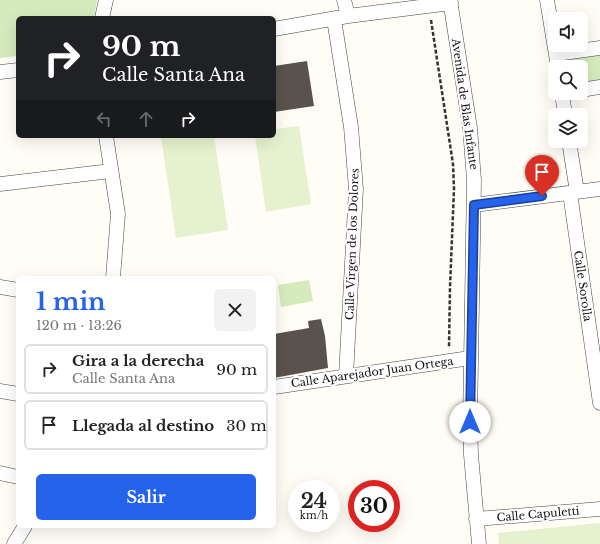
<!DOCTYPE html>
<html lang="es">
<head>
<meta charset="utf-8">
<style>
  :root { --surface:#fff; --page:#f2f2f2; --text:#222; --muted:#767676; --line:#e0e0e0; --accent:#2563eb }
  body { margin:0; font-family:"Libre Baskerville",serif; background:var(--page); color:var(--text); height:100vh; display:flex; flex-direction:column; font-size:15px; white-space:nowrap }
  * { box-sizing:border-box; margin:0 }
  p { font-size:13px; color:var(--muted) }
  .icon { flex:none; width:22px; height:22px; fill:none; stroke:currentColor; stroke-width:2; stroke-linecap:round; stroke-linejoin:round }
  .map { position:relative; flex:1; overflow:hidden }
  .details { position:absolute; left:16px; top:276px; width:260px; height:252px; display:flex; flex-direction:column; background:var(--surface); border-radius:6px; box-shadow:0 4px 16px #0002 }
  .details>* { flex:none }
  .top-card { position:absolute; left:16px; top:16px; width:260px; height:122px; border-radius:6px; box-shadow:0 4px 16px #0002; background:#202124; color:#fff; overflow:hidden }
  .fabs { position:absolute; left:548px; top:12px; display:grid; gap:8px }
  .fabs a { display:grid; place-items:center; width:40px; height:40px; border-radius:6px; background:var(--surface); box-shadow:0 4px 16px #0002; font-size:20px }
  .speed { position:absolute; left:288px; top:480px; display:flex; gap:8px; font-size:20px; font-weight:700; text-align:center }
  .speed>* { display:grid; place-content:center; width:52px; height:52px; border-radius:50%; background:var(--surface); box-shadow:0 4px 16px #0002; line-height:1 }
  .speed small { font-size:10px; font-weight:400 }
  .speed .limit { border:6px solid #d22; background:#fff; color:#111 }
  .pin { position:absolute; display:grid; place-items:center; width:34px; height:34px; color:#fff; margin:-41px -17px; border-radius:50% 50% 50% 0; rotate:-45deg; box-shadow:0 0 4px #0007 }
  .pin .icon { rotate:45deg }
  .me { position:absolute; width:44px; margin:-22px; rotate:0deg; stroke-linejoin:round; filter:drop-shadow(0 0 3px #0008) }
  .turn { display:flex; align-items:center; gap:14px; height:84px; padding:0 20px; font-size:18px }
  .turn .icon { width:52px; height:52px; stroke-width:2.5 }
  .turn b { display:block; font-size:28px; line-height:34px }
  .lanes { display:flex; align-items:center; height:38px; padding:0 20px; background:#0003; justify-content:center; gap:20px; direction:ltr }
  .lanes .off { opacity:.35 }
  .round { display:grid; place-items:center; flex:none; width:42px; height:42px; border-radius:6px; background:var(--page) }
  .head { display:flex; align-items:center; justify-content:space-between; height:68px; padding:0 20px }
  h1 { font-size:24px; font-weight:700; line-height:30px; color:var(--accent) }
  .action { display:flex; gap:8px; margin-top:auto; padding:8px 20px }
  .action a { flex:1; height:46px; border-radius:6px; background:var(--accent); color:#fff; font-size:16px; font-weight:700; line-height:46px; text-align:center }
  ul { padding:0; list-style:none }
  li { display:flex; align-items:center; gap:12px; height:50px; margin:0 8px 6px; padding:0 12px; border:2px solid var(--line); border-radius:6px }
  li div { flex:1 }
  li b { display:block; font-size:15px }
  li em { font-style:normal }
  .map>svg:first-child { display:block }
</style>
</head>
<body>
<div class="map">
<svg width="600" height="544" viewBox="0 0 600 544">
  <rect width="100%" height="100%" fill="#fffdf5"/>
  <path fill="#d5ebbd" d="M0 0H97L94 18H18V56L0 58Z
    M600 52V82L581 85V67H563L562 58Z
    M309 280 313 301 281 307 278 285Z"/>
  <path fill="#e6f2cf" d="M299 126 311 204 266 212 255 136H274V129Z
    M165 136H214L228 230 176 238 161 137Z
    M600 523V544H499L498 533Z"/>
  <path fill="#5a524d" d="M307 61 314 106 274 112V66Z
    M321 319 325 336 328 368 274 378V334L309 328 308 321Z"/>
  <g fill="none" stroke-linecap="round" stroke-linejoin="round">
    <g stroke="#444" stroke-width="15">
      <path id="street" d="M344 0 348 16
        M450 0 470 128 474 180 470 422 471 455 479 544
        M547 0 558 67
        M102 18 106 0
        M334 19 351 127 356 189 346 376
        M274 29 348 16 451 3
        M556 54 600 48
        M0 72 18 70
        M581 90 600 87
        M562 93 565 115
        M106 136 118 214 113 278
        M569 141 577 192
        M0 184 111 171
        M570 193 600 403
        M474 205 600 189
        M0 287 18 290
        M274 387 470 358
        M0 391 18 394
        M0 473 18 477
        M476 519 600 509
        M14 544 25 526"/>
    </g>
    <path stroke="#333" stroke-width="2.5" stroke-dasharray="4 2" stroke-linecap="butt" d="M431 20 453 164 454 189 450 287 449 347"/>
    <use href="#street" stroke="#fff" stroke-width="14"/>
  </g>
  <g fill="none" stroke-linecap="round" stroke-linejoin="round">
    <g stroke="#184099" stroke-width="10">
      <path id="route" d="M470 422 474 205 542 196"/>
    </g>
    <use href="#route" stroke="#2563eb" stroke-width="7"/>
  </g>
  <g text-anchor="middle" stroke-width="4" stroke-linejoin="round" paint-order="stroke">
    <g font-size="11" fill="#111" stroke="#fff">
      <text transform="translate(465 104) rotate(82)" y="4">Avenida de Blas Infante</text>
      <text transform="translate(352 244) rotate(-88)" y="4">Calle Virgen de los Dolores</text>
      <text transform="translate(583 286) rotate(82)" y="4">Calle Sorolla</text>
      <text transform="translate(372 372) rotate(-8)" y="4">Calle Aparejador Juan Ortega</text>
      <text transform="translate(538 514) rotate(-5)" y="4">Calle Capuletti</text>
    </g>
  </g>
</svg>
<div class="fabs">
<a><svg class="icon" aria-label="sound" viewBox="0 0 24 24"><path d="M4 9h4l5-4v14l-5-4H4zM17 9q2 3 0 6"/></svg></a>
<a><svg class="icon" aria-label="search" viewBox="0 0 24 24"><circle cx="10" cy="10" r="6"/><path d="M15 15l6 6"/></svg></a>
<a><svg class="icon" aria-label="layers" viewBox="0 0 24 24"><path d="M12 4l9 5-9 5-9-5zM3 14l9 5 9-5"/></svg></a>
</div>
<div class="speed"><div>24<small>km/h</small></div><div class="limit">30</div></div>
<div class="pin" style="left:542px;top:196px;background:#d93025"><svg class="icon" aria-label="arrive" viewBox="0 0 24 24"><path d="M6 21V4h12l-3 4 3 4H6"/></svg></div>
<svg class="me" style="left:470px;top:422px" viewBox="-20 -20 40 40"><circle r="19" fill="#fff"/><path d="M0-13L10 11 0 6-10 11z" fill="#2563eb"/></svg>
<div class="top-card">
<div class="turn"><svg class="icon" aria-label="right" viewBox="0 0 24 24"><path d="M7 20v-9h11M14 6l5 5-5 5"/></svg><div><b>90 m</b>Calle Santa Ana</div></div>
<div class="lanes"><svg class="icon off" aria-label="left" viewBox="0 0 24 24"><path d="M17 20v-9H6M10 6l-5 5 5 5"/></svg><svg class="icon off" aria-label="ahead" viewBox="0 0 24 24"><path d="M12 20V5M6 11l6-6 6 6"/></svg><svg class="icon" aria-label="right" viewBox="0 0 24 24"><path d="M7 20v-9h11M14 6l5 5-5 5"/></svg></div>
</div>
<section class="details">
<div class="head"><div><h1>1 min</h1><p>120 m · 13:26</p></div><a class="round"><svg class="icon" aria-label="close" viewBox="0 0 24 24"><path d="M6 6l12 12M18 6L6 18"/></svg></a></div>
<ul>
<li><svg class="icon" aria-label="right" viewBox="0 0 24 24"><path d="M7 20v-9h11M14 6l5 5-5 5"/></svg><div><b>Gira a la derecha</b><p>Calle Santa Ana</p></div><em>90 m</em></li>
<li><svg class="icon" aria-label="arrive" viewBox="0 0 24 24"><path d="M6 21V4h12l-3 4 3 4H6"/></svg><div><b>Llegada al destino</b></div><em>30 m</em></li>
</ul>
<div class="action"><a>Salir</a></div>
</section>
</div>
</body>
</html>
